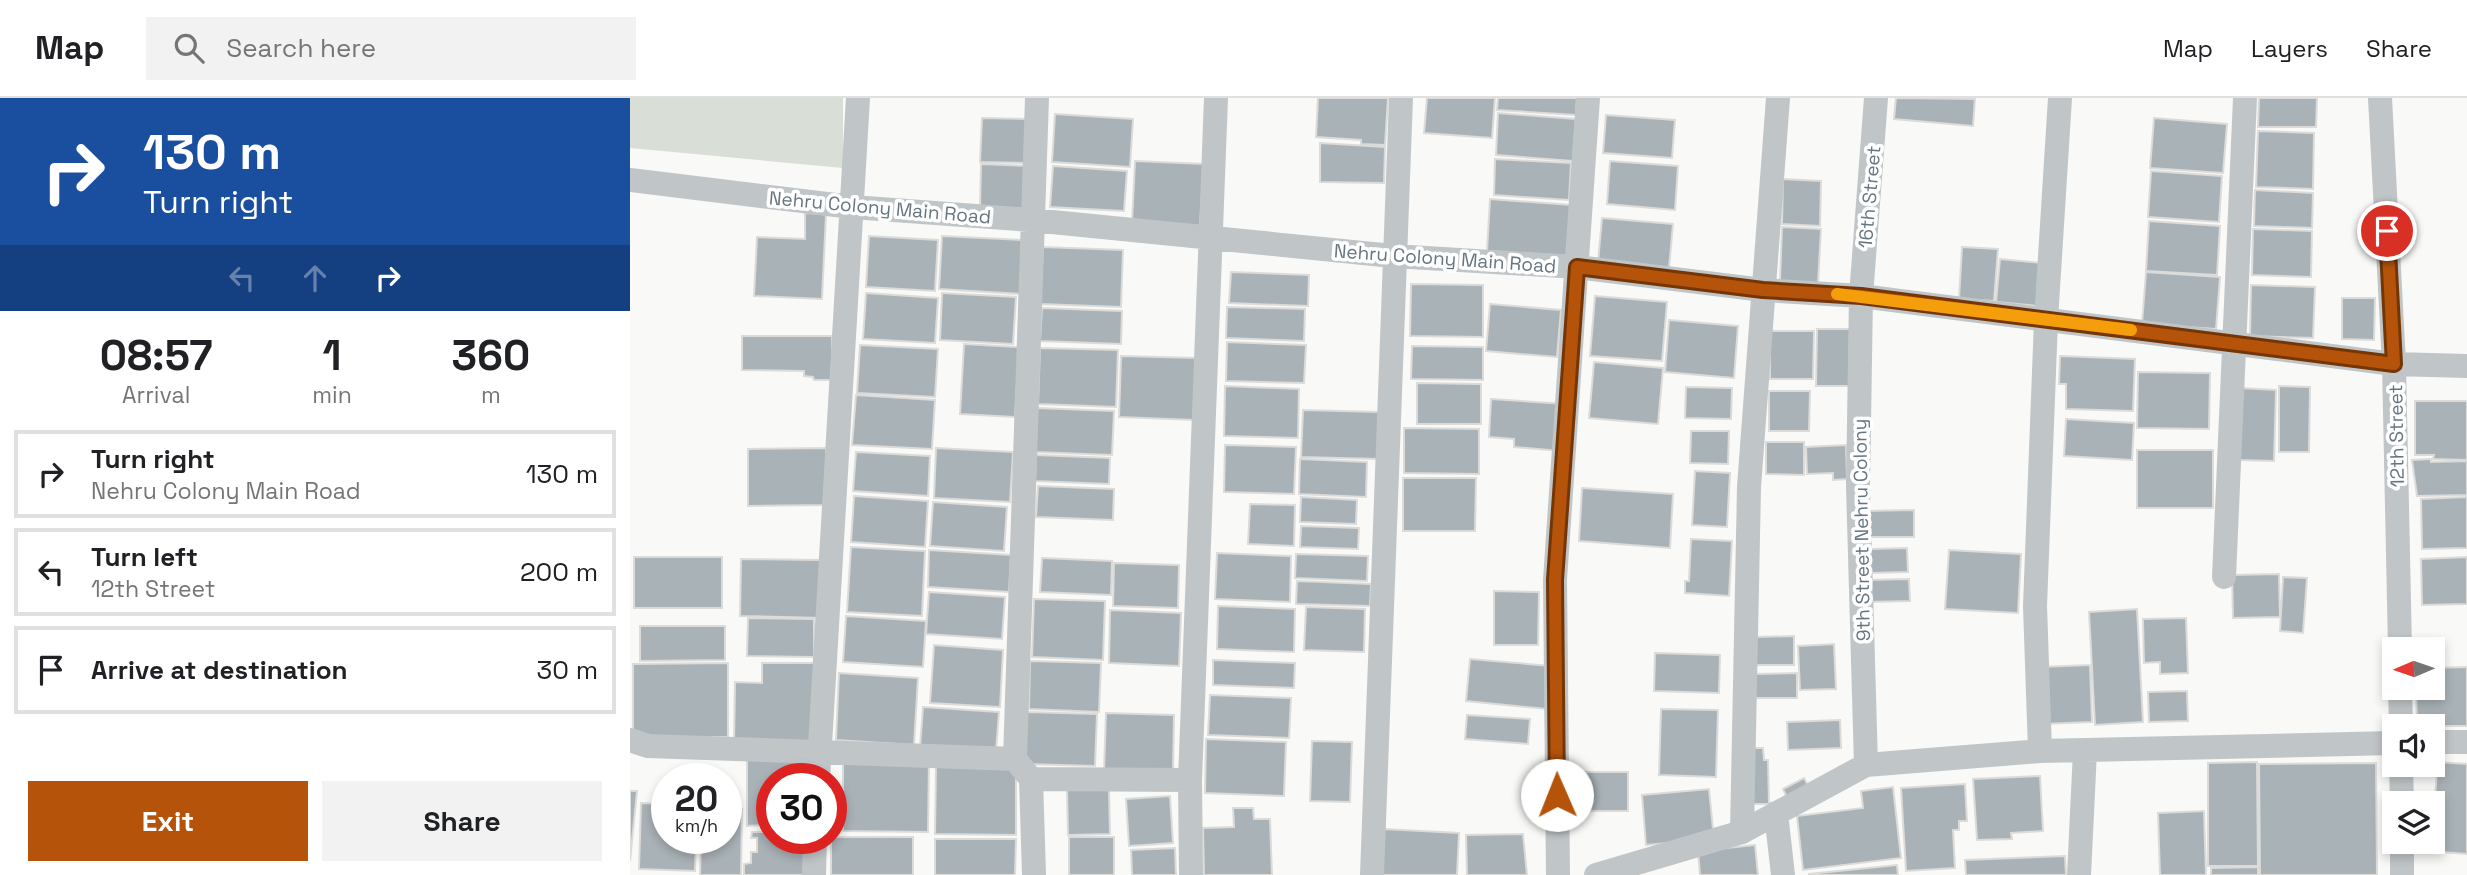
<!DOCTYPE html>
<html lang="en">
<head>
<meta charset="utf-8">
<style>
  :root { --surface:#fff; --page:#f2f2f2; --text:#202124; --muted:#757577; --line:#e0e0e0; --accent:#b45309 }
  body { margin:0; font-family:"Space Grotesk",sans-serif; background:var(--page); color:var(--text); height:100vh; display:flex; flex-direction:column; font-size:26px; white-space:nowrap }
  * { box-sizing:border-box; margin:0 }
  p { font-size:23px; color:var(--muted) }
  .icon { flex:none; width:38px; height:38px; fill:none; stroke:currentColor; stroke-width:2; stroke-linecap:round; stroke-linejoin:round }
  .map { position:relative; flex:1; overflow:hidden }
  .drawer { display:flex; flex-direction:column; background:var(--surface); width:630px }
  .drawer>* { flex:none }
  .guide { background:#1a4fa0; color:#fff; overflow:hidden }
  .needle { width:46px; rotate:268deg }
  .buttons { position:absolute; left:1752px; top:539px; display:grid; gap:14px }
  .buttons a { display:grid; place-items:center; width:63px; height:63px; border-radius:0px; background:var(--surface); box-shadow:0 4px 10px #0003; font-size:35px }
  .speed { position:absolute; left:21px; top:665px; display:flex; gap:14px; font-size:35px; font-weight:700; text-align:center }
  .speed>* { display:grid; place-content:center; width:91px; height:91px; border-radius:50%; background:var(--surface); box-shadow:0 4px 10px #0003; line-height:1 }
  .speed small { font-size:18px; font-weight:400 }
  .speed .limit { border:10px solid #d22; background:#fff; color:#111 }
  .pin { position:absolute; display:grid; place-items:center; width:60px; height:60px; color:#fff; margin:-30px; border:4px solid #fff; border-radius:50%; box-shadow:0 2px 7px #0007 }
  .me { position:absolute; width:77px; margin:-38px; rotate:359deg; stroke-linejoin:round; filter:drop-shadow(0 0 5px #0008) }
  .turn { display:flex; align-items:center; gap:24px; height:147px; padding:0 28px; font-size:32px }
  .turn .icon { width:91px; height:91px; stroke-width:2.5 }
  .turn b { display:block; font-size:49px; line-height:60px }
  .lanes { display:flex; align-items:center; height:66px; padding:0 28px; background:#0003; justify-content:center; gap:35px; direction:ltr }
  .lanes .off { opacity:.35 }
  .eta { display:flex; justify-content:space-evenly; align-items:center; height:119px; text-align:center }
  .eta b { font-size:42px; font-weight:700; line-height:49px }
  .button { display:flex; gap:14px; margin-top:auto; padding:14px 28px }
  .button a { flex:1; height:80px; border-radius:0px; background:var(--accent); color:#fff; font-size:28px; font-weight:700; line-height:80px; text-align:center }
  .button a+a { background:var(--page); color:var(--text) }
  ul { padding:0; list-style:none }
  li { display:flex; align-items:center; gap:21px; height:88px; margin:0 14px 10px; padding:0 14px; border:4px solid var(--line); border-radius:0px }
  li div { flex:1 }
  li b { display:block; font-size:26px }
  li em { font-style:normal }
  header { display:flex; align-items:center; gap:42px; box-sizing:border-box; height:98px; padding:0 35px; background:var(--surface); border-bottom:2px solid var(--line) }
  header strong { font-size:33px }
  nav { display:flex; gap:38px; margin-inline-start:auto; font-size:24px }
  .search { width:490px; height:63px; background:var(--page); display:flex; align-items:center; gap:18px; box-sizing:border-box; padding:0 24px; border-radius:0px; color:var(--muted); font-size:26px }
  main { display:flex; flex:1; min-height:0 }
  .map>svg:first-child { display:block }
</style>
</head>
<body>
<header>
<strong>Map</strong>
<div class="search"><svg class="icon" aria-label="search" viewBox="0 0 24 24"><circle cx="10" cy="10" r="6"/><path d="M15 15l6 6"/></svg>Search here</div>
<nav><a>Map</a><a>Layers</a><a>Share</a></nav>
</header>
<main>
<section class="drawer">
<div class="guide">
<div class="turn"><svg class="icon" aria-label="right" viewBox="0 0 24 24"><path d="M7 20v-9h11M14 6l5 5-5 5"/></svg><div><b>130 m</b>Turn right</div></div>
<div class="lanes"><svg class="icon off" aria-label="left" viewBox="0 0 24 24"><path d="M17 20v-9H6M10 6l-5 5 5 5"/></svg><svg class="icon off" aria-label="ahead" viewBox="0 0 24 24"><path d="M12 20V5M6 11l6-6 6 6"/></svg><svg class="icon" aria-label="right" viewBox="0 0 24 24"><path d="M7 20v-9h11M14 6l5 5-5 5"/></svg></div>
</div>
<div class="eta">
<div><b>08:57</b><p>Arrival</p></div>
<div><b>1</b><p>min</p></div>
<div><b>360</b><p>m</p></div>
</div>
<ul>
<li><svg class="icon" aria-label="right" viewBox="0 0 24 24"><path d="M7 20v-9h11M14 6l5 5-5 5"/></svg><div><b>Turn right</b><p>Nehru Colony Main Road</p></div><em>130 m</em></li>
<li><svg class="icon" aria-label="left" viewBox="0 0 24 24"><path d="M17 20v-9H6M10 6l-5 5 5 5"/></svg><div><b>Turn left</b><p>12th Street</p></div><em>200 m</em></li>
<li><svg class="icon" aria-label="arrive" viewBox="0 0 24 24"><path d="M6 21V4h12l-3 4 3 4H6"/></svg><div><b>Arrive at destination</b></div><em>30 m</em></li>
</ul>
<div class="button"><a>Exit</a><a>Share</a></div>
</section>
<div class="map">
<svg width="1837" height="777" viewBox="0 0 1837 777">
  <rect width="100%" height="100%" fill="#f9f9f7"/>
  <path fill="#d9ded6" d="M0 0H213V70L0 50Z"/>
  <path fill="#a9b2b7" stroke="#dbdbd9" stroke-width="2" d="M688 0H758L755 47 731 46V42L686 39Z
    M797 0H865L862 40 794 35Z
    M868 0H947L946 17 867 12Z
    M1266 0 1345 1 1343 28 1264 21Z
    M1629 0H1687L1686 29H1628Z
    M868 15 946 21 943 63 866 57Z
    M425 16 503 21 500 69 422 64Z
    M976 17 1045 22 1042 60 973 55Z
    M352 20 399 21 397 65 350 64Z
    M1524 20 1597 26 1593 75 1520 70Z
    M1628 33 1684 35 1683 91 1626 89Z
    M690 45 755 49 754 85 690 84Z
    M865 61 941 65 939 102 864 97Z
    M505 63 574 66 570 128 502 124Z
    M980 63 1048 68 1045 112 977 106Z
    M351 66 398 68 397 112 350 111Z
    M423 68 497 73 494 113 420 109Z
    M1521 73 1592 78 1589 124 1518 119Z
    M1153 81 1191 83 1190 128 1152 126Z
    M1625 92 1683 95 1682 130 1624 128Z
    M860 101 942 107 939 158 857 153Z
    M175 115 196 116 192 201 124 198 127 139 175 141Z
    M972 120 1043 126 1039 170 968 164Z
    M1519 123 1590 128 1587 177 1516 173Z
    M1152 129 1191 131 1188 186 1150 184Z
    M1623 131 1682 133 1681 179 1622 177Z
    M239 138 308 142 305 193 236 189Z
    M312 138 393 142 390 196 309 191Z
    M413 149 493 152 491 209 410 206Z
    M1332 149 1368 151 1364 203 1329 201Z
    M1370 161 1412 165 1408 208 1366 204Z
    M601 174 679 177 678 208 599 205Z
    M1516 174 1590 179 1586 231 1512 226Z
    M781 186 853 187V239L780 238Z
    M1621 187 1685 189 1683 240 1620 238Z
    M236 195 308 200 305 245 233 241Z
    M312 195 386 199 383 246 310 242Z
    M965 198 1037 204 1032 263 960 258Z
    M1712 200H1745L1744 242 1712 241Z
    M860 206 931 212 927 259 856 253Z
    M597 209 675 211 674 243 596 240Z
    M412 210 492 213 491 246 410 243Z
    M1039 222 1108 228 1104 280 1035 274Z
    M1187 231H1220L1219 288H1186Z
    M1140 233H1184L1183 281H1140Z
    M112 238H202V282H184L183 279 174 278V273L112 272Z
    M597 244 676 247 674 285 596 283Z
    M334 246 389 249 385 319 330 316Z
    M230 247 308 251 305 299 227 295Z
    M782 248 853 249V282L781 281Z
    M410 250 488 252 486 309 408 306Z
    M491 258 567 260 565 322 489 319Z
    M1430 258 1505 261 1503 313 1436 311V286H1429Z
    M964 264 1033 270 1028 326 959 320Z
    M1508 274 1580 275 1579 331 1507 330Z
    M787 285 851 286V326H787Z
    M595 288 669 291 668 340 594 338Z
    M1649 288 1680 289 1679 354H1649Z
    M1056 289 1102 290 1101 321 1055 320Z
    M1610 290 1646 292 1644 363 1608 362Z
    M1139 293H1180L1179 333H1139Z
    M226 297 305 302 302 351 222 347Z
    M861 301 935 306 931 353 884 349V341L859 339Z
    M1785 303H1837V362L1803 361 1804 357H1785Z
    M407 310 484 313 482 357 405 354Z
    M673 312 749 314 748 361 671 359Z
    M1436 321 1504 325 1502 362 1434 358Z
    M774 330 849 331V376L774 375Z
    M1061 333H1099L1098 366 1060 365Z
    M1136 344H1174V377L1136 376Z
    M595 347 666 349 664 396 594 394Z
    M1216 347 1217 381 1203 382V375L1177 376 1176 349Z
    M196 350V407L118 408V351Z
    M306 350 383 354 380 404 304 400Z
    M1507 352H1583V410H1507Z
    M226 354 300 358 298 398 223 393Z
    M406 357 480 360 479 386 405 383Z
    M670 361 737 364 736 399 669 396Z
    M1801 361V364L1837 363V397L1787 398 1782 362Z
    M1065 373 1100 375 1097 429 1062 427Z
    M773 380H846L845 433H773Z
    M408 388 484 391 483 422 406 419Z
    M952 390 1043 396 1040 450 949 443Z
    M224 398 298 403 295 449 221 444Z
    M671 399 727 402 726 426 670 424Z
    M1837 399V450L1792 451 1791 401Z
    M303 404 377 409 374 453 300 448Z
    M620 406 665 407 664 448 618 446Z
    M1284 412V439H1234V413Z
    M671 428 729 430 728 451 670 449Z
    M1061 441 1102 443 1099 498 1055 495V483H1059Z
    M221 449 295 453 292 518 217 514Z
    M1277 450 1278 474 1241 475V451Z
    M299 452 381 457 379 494 298 489Z
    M1319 452 1391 456 1388 515 1315 511Z
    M587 455 661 458 660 504 585 501Z
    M666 456 738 458 737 483 665 480Z
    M4 459H92V510H4Z
    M1837 459V506L1792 507 1791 461Z
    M412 460 482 463 481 497 410 494Z
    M111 461 193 462V520L110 518Z
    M484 465 549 467 548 510 483 508Z
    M1649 476 1650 519 1603 520 1602 477Z
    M1653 479 1677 480 1673 535 1650 533Z
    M1279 481 1280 503 1237 504 1236 482Z
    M667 483 741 486 740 508 666 506Z
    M864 493 909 494 908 547H864Z
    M299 494 375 499 372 541 296 536Z
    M404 501 475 503 473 562 402 559Z
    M588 508 665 511 664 554 587 551Z
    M676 509 735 511 734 554 674 552Z
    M1507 511 1513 624 1465 627 1459 514Z
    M480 512 551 515 549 568 479 565Z
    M216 518 296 523 293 569 213 564Z
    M118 520 184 521V559L117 558Z
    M1556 520 1558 575 1530 576V564L1514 565 1513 521Z
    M10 528H95V562L10 563Z
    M1164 538V567H1126V539Z
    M1204 546 1206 591 1170 592 1168 548Z
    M304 547 373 552 370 609 300 605Z
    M1025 555 1090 557 1089 595 1024 593Z
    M840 561 921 568 917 611 836 603Z
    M583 562 665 565 664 590 583 587Z
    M400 563 471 565 469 614 399 611Z
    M98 565V639H3V566Z
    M132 565H185L184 646H104L105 584 132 585Z
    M1460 567 1462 624 1412 626 1410 569Z
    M1837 569V628H1787L1786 590H1802V570Z
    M209 575 288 580 284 647 206 642Z
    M1167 575V600H1125V576Z
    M1557 593 1558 623 1519 624 1518 594Z
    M580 597 661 600 659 640 578 637Z
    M293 609 369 614 366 653 290 649Z
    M1031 611 1088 612 1086 679 1029 677Z
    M396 614 467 616 465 668 395 666Z
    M476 615 544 617 543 674 474 672Z
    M837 617 900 621 898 646 835 641Z
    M1210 622 1211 650 1158 652 1157 624Z
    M576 641 656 644 654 698 575 695Z
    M682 643 722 644 720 704 680 703Z
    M1115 650H1133L1134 662H1138L1139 706H1117Z
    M117 658H171V681H142V727L117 728Z
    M213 661 299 662 298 734 213 733Z
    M1627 664 1628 768H1578V665Z
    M1808 664 1837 666V756L1800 753Z
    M306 665H386V737L305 736Z
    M1746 665 1747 777H1630L1629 666Z
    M934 674H998V713H933Z
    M1410 678 1413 733 1381 735 1382 741 1347 742 1343 681Z
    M1174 680 1180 691 1158 702 1153 691Z
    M1335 686 1337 723H1329V732H1323L1325 770 1276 773 1271 690Z
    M1263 689 1271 760 1173 772 1167 718 1233 710 1231 693Z
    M479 691 480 736 438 737 437 692Z
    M1079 691 1084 741 1016 747 1012 697Z
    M0 693H7L0 763Z
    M540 698 543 745 499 748 496 701Z
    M11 705 37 706V740H66L65 773 9 771Z
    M603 710H623L624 721H640L642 777H574L573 730 604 729Z
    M96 711H112L111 777H70L71 740H96Z
    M1574 713 1576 777H1530L1528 715Z
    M754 731 829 735 827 777H752Z
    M122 734H142V740H175V777H114V766L121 765V754H127V740H121Z
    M893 736 897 777H837L836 737Z
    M201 739H283V777H201Z
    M439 739H484V777H439Z
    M305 741H386L385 777H305Z
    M1125 747 1128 777H1070L1068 753Z
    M545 750 546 777H502L501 752Z
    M1435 758 1436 777H1336L1335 762Z
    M1267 767 1268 777H1179V776Z
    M1628 769V777H1581V770Z"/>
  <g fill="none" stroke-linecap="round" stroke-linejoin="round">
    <path stroke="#c0c5c8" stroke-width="24" d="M1750 0 1764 266 1770 551
      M0 82 222 109 402 122 763 158 947 169 1133 192 1231 198 1764 266 1837 268
      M1594 479 1615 0
      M1770 590 1771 628
      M0 642 18 648 385 661 401 681 560 682 586 0
      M1802 644H1837
      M1410 653 1405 508 1416 222 1430 0
      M385 661 407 0
      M1236 667 1228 388 1231 198 1246 0
      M1771 667 1772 705
      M188 681 228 0
      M401 681 404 777
      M560 682 561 777
      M1146 715 1153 777
      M1112 734 1119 389 1148 0
      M1772 744V777
      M184 777 185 740
      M742 777 771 0
      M928 777 925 482 958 0
      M966 777 1112 734 1236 667 1410 653 1764 645
      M1449 777 1455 653"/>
  </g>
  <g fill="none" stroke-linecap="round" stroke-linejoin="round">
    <g stroke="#753606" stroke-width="18">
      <path id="route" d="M927 697 925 482 947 169 1133 192 1231 198 1764 266 1757 133"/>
    </g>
    <use href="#route" stroke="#b45309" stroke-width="12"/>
    <path stroke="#f59e0b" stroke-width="12" d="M1207 196 1501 232"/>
  </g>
  <g text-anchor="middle" stroke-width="7" stroke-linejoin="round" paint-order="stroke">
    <g font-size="19" fill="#657680" stroke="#fff">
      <text transform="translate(1239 99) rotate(-85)" y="7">16th Street</text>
      <text transform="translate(250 109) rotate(5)" y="7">Nehru Colony Main Road</text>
      <text transform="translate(815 160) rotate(4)" y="7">Nehru Colony Main Road</text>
      <text transform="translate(1766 338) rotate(-91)" y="7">12th Street</text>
      <text transform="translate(1231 432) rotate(-91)" y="7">9th Street Nehru Colony</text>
    </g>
  </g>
</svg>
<div class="buttons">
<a><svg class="needle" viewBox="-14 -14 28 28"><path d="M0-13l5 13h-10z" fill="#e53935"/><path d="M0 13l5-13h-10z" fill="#757577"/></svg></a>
<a><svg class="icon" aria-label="sound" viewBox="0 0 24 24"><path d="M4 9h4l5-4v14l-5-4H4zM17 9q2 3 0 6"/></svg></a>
<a><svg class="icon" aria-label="layers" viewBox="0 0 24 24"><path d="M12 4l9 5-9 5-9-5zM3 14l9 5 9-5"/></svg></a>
</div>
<div class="speed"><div>20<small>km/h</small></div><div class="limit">30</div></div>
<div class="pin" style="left:1757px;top:133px;background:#d93025"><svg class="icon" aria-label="arrive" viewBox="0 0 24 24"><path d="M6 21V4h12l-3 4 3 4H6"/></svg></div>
<svg class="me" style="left:927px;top:697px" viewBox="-20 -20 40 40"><circle r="19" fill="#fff"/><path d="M0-13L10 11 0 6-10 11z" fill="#b45309"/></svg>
</div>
</main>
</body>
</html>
